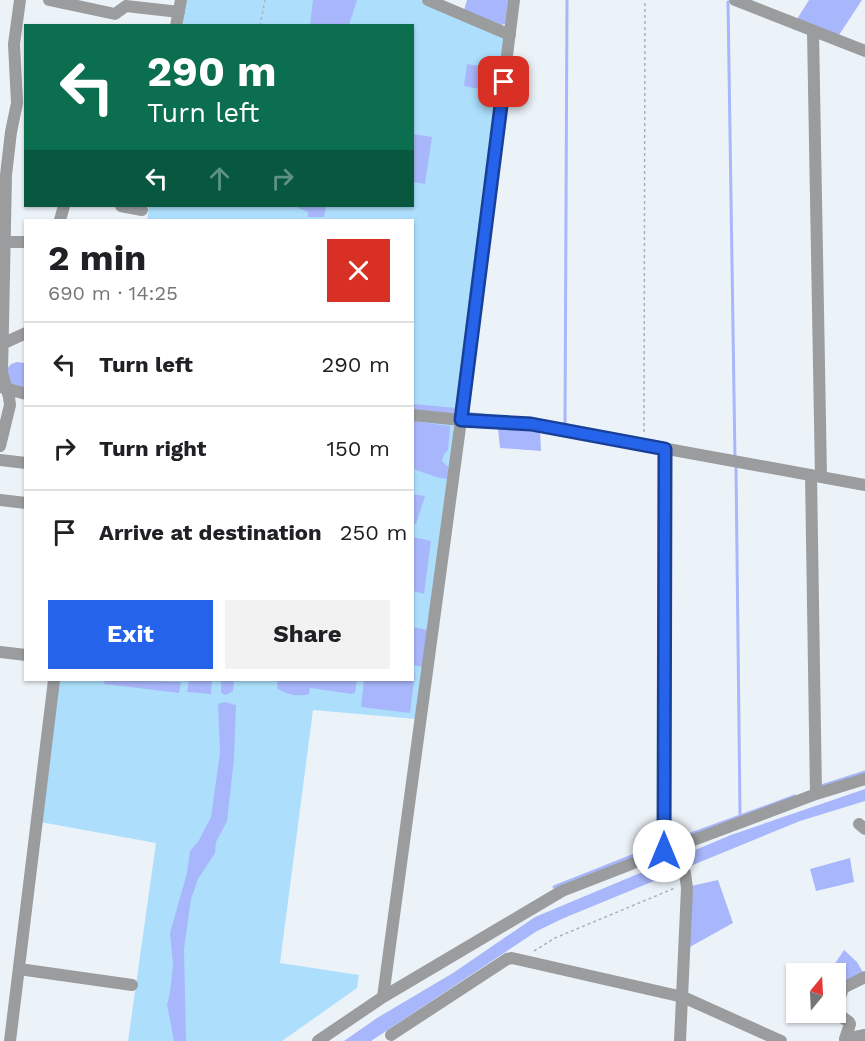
<!DOCTYPE html>
<html lang="en">
<head>
<meta charset="utf-8">
<style>
  :root { --surface:#fff; --page:#f2f2f2; --text:#202124; --muted:#757577; --line:#e0e0e0; --accent:#2563eb }
  body { margin:0; font-family:"Work Sans",sans-serif; background:var(--page); color:var(--text); height:100vh; display:flex; flex-direction:column; font-size:22px; white-space:nowrap }
  * { box-sizing:border-box; margin:0 }
  p { font-size:20px; color:var(--muted) }
  .icon { flex:none; width:33px; height:33px; fill:none; stroke:currentColor; stroke-width:2; stroke-linecap:round; stroke-linejoin:round }
  .map { position:relative; flex:1; overflow:hidden }
  .details { position:absolute; left:24px; top:219px; width:390px; height:462px; display:flex; flex-direction:column; background:var(--surface); border-radius:0px; box-shadow:0 2px 4px #0004 }
  .details>* { flex:none }
  .guide { position:absolute; left:24px; top:24px; width:390px; height:183px; border-radius:0px; box-shadow:0 2px 4px #0004; background:#0b6e4f; color:#fff; overflow:hidden }
  .needle { width:39px; rotate:18deg }
  .buttons { position:absolute; left:786px; top:963px; display:grid; gap:12px }
  .buttons a { display:grid; place-items:center; width:60px; height:60px; border-radius:0px; background:var(--surface); box-shadow:0 2px 4px #0004; font-size:30px }
  .pin { position:absolute; display:grid; place-items:center; width:51px; height:51px; color:#fff; margin:-26px; border-radius:12px; box-shadow:0 3px 9px #0006 }
  .me { position:absolute; width:66px; margin:-33px; rotate:0deg; stroke-linejoin:round; filter:drop-shadow(0 0 4px #0008) }
  .turn { display:flex; align-items:center; gap:21px; height:126px; padding:0 24px; font-size:27px }
  .turn .icon { width:78px; height:78px; stroke-width:2.5 }
  .turn b { display:block; font-size:42px; line-height:51px }
  .lanes { display:flex; align-items:center; height:57px; padding:0 24px; background:#0003; justify-content:center; gap:30px; direction:ltr }
  .lanes .off { opacity:.35 }
  .round { display:grid; place-items:center; flex:none; width:63px; height:63px; border-radius:0px; background:var(--page) }
  .headline { display:flex; align-items:center; justify-content:space-between; height:102px; padding:0 24px }
  h1 { font-size:36px; font-weight:700; line-height:45px }
  .primary-button { display:flex; gap:12px; margin-top:auto; padding:12px 24px }
  .primary-button a { flex:1; height:69px; border-radius:0px; background:var(--accent); color:#fff; font-size:24px; font-weight:700; line-height:69px; text-align:center }
  .primary-button a+a { background:var(--page); color:var(--text) }
  ul { padding:0; list-style:none }
  li { display:flex; align-items:center; gap:18px; height:84px; padding:0 24px; border-top:2px solid var(--line) }
  li div { flex:1 }
  li b { display:block; font-size:22px }
  li em { font-style:normal }
  .map>svg:first-child { display:block }
</style>
</head>
<body>
<div class="map">
<svg width="865" height="1041" viewBox="0 0 865 1041">
  <rect width="100%" height="100%" fill="#ecf3f8"/>
  <path fill="#addffc" d="M186 0H420L506 36 458 417 413 412 412 220H147L149 206H412V26L181 25Z
    M413 418 456 423 416 719 313 710 280 963 359 975 357 988 282 1041H128L156 843 40 822 58 680H412Z"/>
  <path fill="#a8b7fb" d="M313 0H357L349 25H310Z
    M467 0H508L505 24 501 25 464 10Z
    M809 0H862L839 35 797 19Z
    M467 64 492 68 490 91 464 86Z
    M413 134 432 137 425 184 413 182Z
    M294 206H324L326 208 324 217H308V212Z
    M17 362 25 363V387L22 389 9 384 7 369 11 364Z
    M413 404 457 408V415L413 410Z
    M413 421 450 426 448 450 444 454 442 461 449 468 447 479 436 477 413 469Z
    M522 428 540 430 541 451 500 448 498 429Z
    M412 494 425 496 416 524H413Z
    M413 537 431 541 424 594 413 591Z
    M413 627 428 630 423 667 413 665Z
    M413 672 415 673 410 713 361 707 364 680H412Z
    M105 680 181 682 179 693 104 684Z
    M189 680H212L211 694 187 692Z
    M221 680H234L233 691 226 695 221 693Z
    M278 680H357L355 693 352 694 310 688 309 694C299 697 286 695 277 688Z
    M224 702 236 705 234 759 227 821 216 842 215 853 198 879 191 899 184 949 186 1041H174L167 1005 170 992 173 965 170 933 187 873 190 851 198 842 211 817 220 753 218 704Z
    M865 789V801L800 821 564 918 537 931 371 1041H344L377 1018 453 973 535 917 731 835Z
    M850 858 854 882 816 891 810 869Z
    M718 880 733 923 688 948 691 886Z
    M844 950 857 962 864 974 842 984 836 982V974L816 973 819 969 832 968Z"/>
  <g fill="none" stroke-linecap="round" stroke-linejoin="round">
    <path stroke="#a8b7fb" stroke-width="3" d="M728 2 735 459
      M465 413 491 416
      M565 426 567 0
      M736 466 740 814
      M818 787 865 772
      M669 842 795 796
      M554 887 660 845"/>
    <path stroke="#abb0b4" stroke-width="1.5" stroke-dasharray="3 3" stroke-linecap="butt" d="M260 26 265 0
      M644 432 645 0
      M534 951 555 938 675 888"/>
    <path stroke="#9a9c9e" stroke-width="12" d="M49 0 115 14 126 6 179 12
      M428 0 510 35
      M735 0 865 51
      M176 26 181 0
      M813 31 821 477
      M121 206 142 210
      M60 220 64 206
      M6 242H26
      M4 343 26 333
      M1 387 26 394
      M412 415 461 420 531 424 865 485
      M0 446 10 405 9 397 2 373 6 175 11 132 17 103 14 44 20 0
      M0 460 26 463
      M811 475 816 794
      M0 500 26 503
      M0 652 26 655
      M859 824 865 829
      M675 847 685 873 687 888 680 1041
      M664 851 665 449
      M19 969 132 985
      M383 997 461 420 514 0
      M836 1010 843 988 865 977
      M835 1012 849 1022 850 1024 845 1039 865 1035
      M391 1035 507 959 512 958 683 997 781 1041
      M10 1041 54 680
      M318 1041 383 997 562 891 675 847 816 794 865 779"/>
  </g>
  <g fill="none" stroke-linecap="round" stroke-linejoin="round">
    <g stroke="#184099" stroke-width="15">
      <path id="route" d="M504 82 461 420 531 424 665 449 664 851"/>
    </g>
    <use href="#route" stroke="#2563eb" stroke-width="10"/>
  </g>
</svg>
<div class="buttons">
<a><svg class="needle" viewBox="-14 -14 28 28"><path d="M0-13l5 13h-10z" fill="#e53935"/><path d="M0 13l5-13h-10z" fill="#757577"/></svg></a>
</div>
<div class="pin" style="left:504px;top:82px;background:#d93025"><svg class="icon" aria-label="arrive" viewBox="0 0 24 24"><path d="M6 21V4h12l-3 4 3 4H6"/></svg></div>
<svg class="me" style="left:664px;top:851px" viewBox="-20 -20 40 40"><circle r="19" fill="#fff"/><path d="M0-13L10 11 0 6-10 11z" fill="#2563eb"/></svg>
<div class="guide">
<div class="turn"><svg class="icon" aria-label="left" viewBox="0 0 24 24"><path d="M17 20v-9H6M10 6l-5 5 5 5"/></svg><div><b>290 m</b>Turn left</div></div>
<div class="lanes"><svg class="icon" aria-label="left" viewBox="0 0 24 24"><path d="M17 20v-9H6M10 6l-5 5 5 5"/></svg><svg class="icon off" aria-label="ahead" viewBox="0 0 24 24"><path d="M12 20V5M6 11l6-6 6 6"/></svg><svg class="icon off" aria-label="right" viewBox="0 0 24 24"><path d="M7 20v-9h11M14 6l5 5-5 5"/></svg></div>
</div>
<section class="details">
<div class="headline"><div><h1>2 min</h1><p>690 m · 14:25</p></div><a class="round" style="background:#d93025;color:#fff"><svg class="icon" aria-label="close" viewBox="0 0 24 24"><path d="M6 6l12 12M18 6L6 18"/></svg></a></div>
<ul>
<li><svg class="icon" aria-label="left" viewBox="0 0 24 24"><path d="M17 20v-9H6M10 6l-5 5 5 5"/></svg><div><b>Turn left</b></div><em>290 m</em></li>
<li><svg class="icon" aria-label="right" viewBox="0 0 24 24"><path d="M7 20v-9h11M14 6l5 5-5 5"/></svg><div><b>Turn right</b></div><em>150 m</em></li>
<li><svg class="icon" aria-label="arrive" viewBox="0 0 24 24"><path d="M6 21V4h12l-3 4 3 4H6"/></svg><div><b>Arrive at destination</b></div><em>250 m</em></li>
</ul>
<div class="primary-button"><a>Exit</a><a>Share</a></div>
</section>
</div>
</body>
</html>
